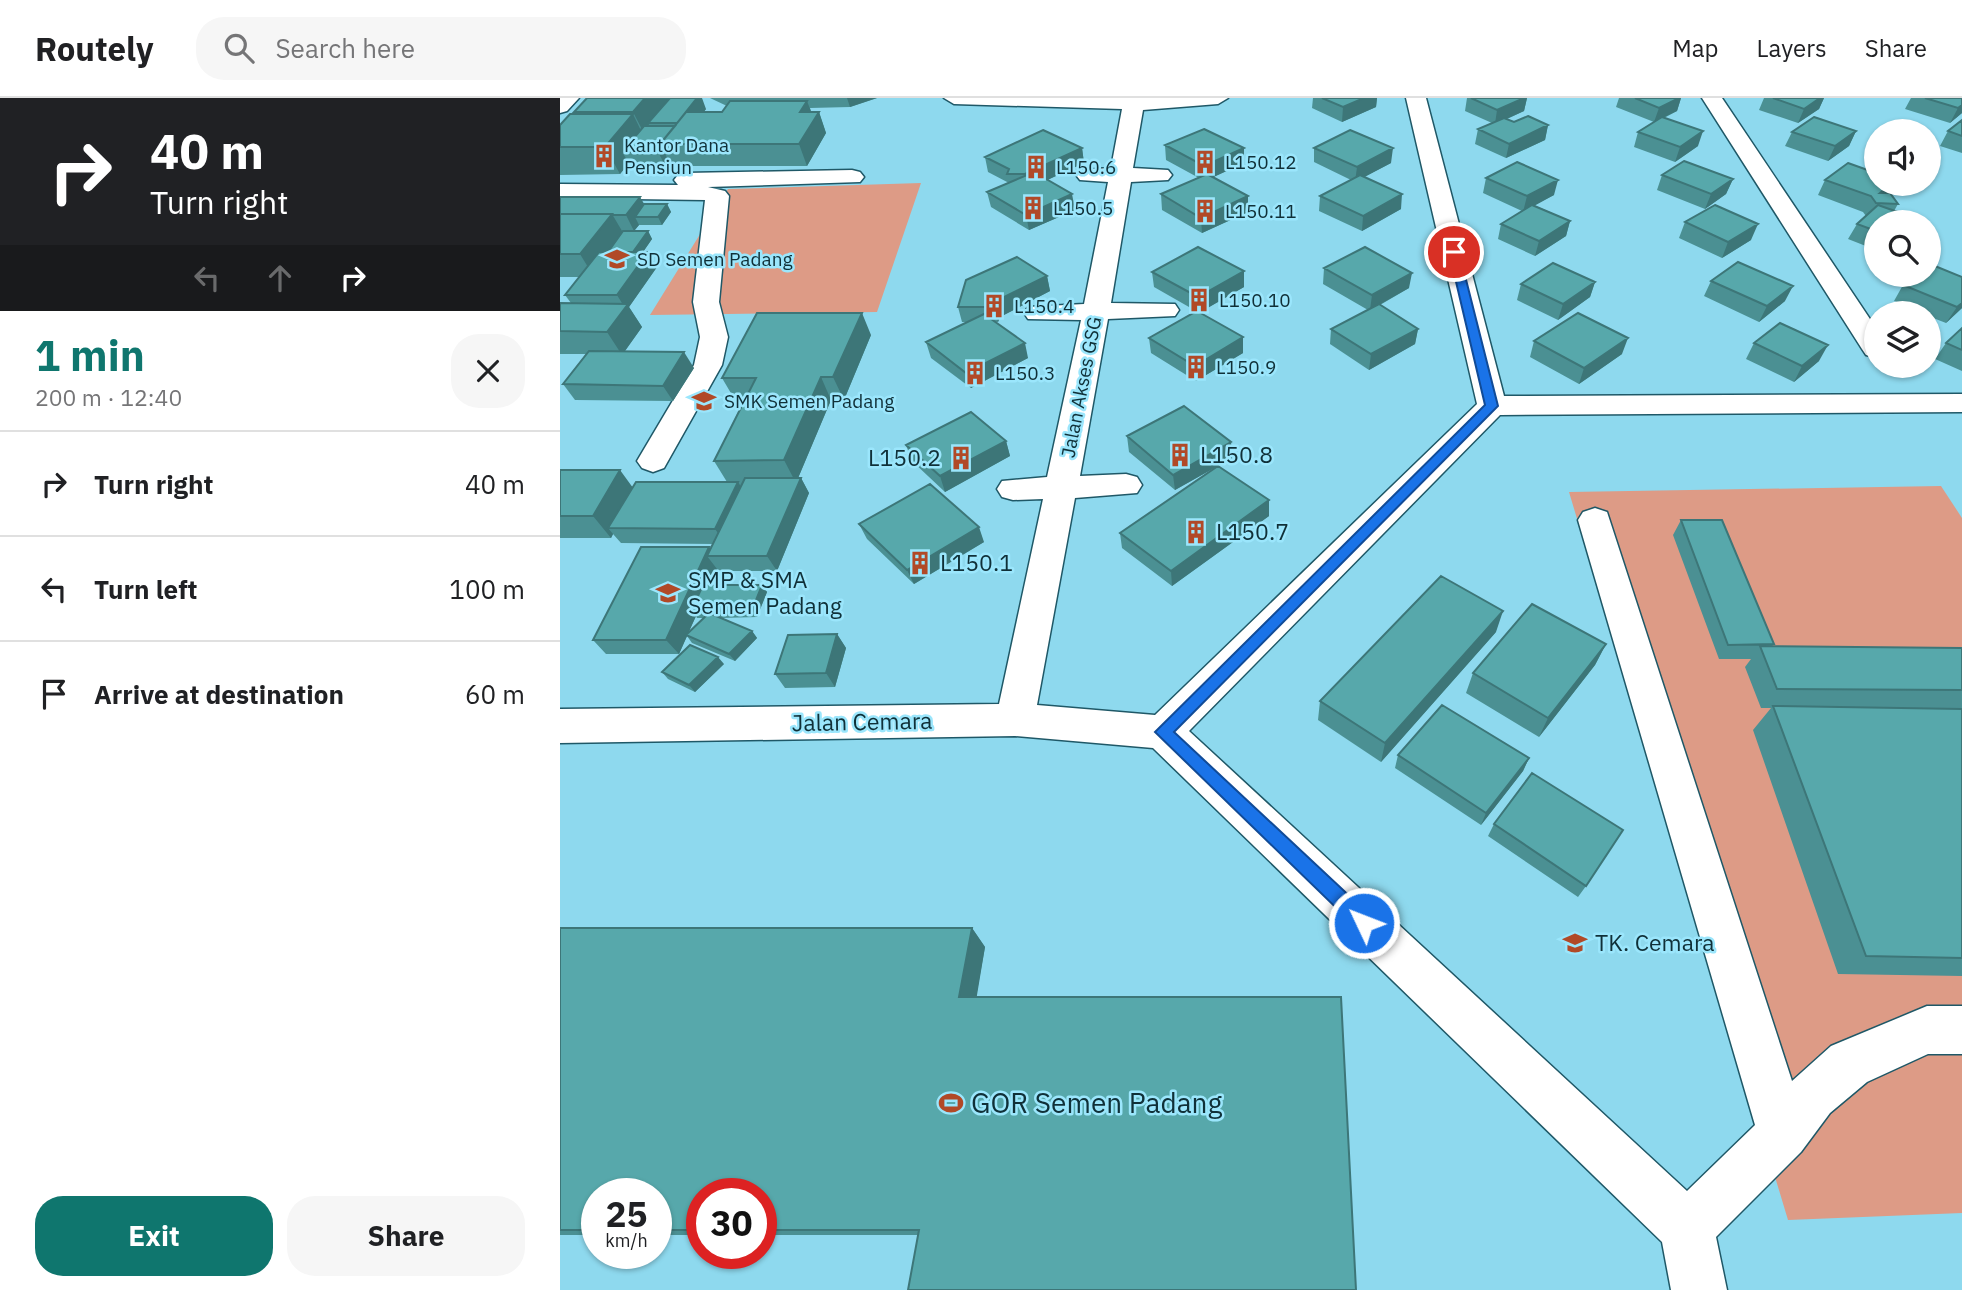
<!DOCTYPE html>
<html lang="en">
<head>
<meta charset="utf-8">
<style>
  :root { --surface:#fff; --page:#f6f6f6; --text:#202124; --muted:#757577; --line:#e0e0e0; --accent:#0f766e }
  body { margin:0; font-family:"IBM Plex Sans",sans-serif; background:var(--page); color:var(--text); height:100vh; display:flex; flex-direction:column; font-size:26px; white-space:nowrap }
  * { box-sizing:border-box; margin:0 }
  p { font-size:23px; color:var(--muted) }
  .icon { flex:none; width:38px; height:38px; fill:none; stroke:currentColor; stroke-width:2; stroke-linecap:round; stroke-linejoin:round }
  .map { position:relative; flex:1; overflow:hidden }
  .drawer { display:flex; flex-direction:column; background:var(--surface); width:560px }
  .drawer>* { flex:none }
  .hud { background:#202124; color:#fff; overflow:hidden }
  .tools { position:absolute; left:1304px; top:21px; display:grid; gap:14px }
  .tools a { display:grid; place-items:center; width:77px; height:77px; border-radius:50%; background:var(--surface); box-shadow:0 2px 5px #0004; font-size:35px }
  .speed { position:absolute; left:21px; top:1080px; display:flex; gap:14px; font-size:35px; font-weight:700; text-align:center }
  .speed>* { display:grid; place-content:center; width:91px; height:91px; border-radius:50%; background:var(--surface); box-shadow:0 2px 5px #0004; line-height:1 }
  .speed small { font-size:18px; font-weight:400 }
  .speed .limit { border:10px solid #d22; background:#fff; color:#111 }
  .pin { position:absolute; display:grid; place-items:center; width:60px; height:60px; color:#fff; margin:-30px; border:4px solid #fff; border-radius:50%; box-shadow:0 2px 7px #0007 }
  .me { position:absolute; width:77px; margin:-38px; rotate:313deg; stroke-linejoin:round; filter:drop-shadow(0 0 5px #0008) }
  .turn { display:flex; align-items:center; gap:24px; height:147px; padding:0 35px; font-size:32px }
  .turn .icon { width:91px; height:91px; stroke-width:2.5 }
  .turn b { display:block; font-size:49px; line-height:60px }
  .lanes { display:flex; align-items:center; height:66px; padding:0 35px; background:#0003; justify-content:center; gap:35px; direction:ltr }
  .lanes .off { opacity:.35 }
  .round { display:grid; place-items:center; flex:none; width:74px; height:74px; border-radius:28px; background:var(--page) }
  .head { display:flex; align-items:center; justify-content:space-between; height:119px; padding:0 35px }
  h1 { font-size:42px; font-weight:700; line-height:52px; color:var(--accent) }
  .cta { display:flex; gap:14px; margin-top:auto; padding:14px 35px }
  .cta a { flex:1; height:80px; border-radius:28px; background:var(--accent); color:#fff; font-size:28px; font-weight:700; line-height:80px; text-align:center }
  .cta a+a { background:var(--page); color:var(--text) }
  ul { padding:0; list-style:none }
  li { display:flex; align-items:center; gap:21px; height:105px; padding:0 35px; border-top:2px solid var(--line) }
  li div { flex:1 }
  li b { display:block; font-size:26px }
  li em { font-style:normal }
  header { display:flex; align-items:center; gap:42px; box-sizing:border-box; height:98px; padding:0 35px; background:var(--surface); border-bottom:2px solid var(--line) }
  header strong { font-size:33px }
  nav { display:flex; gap:38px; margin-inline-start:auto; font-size:24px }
  .search { width:490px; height:63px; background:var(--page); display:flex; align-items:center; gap:18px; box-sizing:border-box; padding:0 24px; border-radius:28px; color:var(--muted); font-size:26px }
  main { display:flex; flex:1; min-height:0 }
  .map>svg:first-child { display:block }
</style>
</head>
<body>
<header>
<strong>Routely</strong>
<div class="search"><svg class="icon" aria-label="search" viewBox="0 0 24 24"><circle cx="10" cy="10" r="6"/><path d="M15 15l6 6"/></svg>Search here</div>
<nav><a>Map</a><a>Layers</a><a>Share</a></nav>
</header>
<main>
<section class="drawer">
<div class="hud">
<div class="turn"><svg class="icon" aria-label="right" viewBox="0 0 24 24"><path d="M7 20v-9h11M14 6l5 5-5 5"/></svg><div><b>40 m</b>Turn right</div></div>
<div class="lanes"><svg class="icon off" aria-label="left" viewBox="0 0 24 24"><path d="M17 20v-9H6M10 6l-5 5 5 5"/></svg><svg class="icon off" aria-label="ahead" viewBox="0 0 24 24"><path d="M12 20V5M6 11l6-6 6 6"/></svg><svg class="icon" aria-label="right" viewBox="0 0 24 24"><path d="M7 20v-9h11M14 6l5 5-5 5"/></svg></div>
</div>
<div class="head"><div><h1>1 min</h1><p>200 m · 12:40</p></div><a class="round"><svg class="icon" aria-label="close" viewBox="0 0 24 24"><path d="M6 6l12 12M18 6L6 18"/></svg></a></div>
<ul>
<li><svg class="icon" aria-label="right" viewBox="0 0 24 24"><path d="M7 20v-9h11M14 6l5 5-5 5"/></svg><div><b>Turn right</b></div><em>40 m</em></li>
<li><svg class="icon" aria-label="left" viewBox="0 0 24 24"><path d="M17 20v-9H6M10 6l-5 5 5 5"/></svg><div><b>Turn left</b></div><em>100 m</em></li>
<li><svg class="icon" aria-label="arrive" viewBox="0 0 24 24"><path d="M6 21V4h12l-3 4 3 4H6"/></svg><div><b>Arrive at destination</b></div><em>60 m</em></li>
</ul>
<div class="cta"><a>Exit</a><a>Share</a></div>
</section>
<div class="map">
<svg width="1402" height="1192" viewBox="0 0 1402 1192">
  <rect width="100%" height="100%" fill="#8ed9ee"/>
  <path fill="#dd9b86" d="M361 85 317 214 90 217 168 91Z
    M1381 388 1402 420V1115L1228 1122 1009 394Z"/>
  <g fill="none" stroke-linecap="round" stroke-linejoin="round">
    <g stroke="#1f5867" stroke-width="3">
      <path id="minor" d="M0 0H19L7 13 0 15Z
        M384 0H668L658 6 583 12 573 70 608 72 612 77 608 82 571 84 551 205 615 206 619 212 615 218 548 221 520 378 566 376 577 379 582 387 577 395 515 400 477 607 595 617 917 306 846 0H866L944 298 1402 296V314L940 317 629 633 1127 1093 1195 1027 1018 422 1023 414 1035 410 1047 414 1232 983 1271 948 1367 908H1402V956H1368L1307 984 1270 1015 1241 1054 1156 1139 1167 1192H1111L1102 1144 593 650 455 638 0 645V611L439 606 483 401 453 402 442 399 437 391 442 383 487 379 521 222 468 221 464 215 468 209 524 206 548 84 520 82 516 77 520 72 551 70 562 11 394 6Z
        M1142 0H1162L1316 230V259L1306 257 1302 251Z
        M292 72 300 74 304 79 300 84 148 89 165 93 169 98 159 204 168 239 162 267 104 370 93 374 82 370 77 363 134 267 140 239 133 204 145 102 0 100V86L118 87 114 82 118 77 126 75Z"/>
    </g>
    <use href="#minor" fill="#fff" fill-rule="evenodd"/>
  </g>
  <path fill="#4b9093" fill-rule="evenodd" d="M150 0H317L290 9 250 10 251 14H259L266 35 247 68H111L109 64 106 69H71L69 65 60 76 0 77V27L15 16 14 14 146 11 144 14H162L167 8Z
    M753 0H817L816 9 782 24 752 10Z
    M907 0H967L964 13 947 21 954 24 988 27 985 42 946 60 915 46 918 31 932 25 905 13Z
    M1059 0H1121L1117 13 1104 20 1138 48 1115 64 1074 49 1078 34 1094 24 1056 9Z
    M1204 0H1264L1259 11 1238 25 1199 12Z
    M1351 0H1402V15L1390 25 1345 11Z
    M1402 22V55L1380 48 1388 33Z
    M1296 33 1289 48 1268 63 1225 48 1232 34Z
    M605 47 684 65 653 79 688 98V114L642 135 602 112 601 96 639 80 606 62Z
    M522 50 524 65 487 82 515 112 469 132 431 109 427 94 449 85 428 74 425 59Z
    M754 50 831 65 804 79 841 111 802 133 759 113 760 98 791 82 754 64Z
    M1102 77 1173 81 1166 96 1145 111 1097 92Z
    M926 80 994 97 974 107 1010 123 1006 138 975 158 938 141 941 126 962 113 923 95Z
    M1265 82 1316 86H1334L1329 95 1338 106 1334 113 1316 124V152L1288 141 1297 126 1306 118 1303 114 1258 97Z
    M0 99 84 106H107L111 114 102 127H79L74 133H62L63 134 88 133 92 141 83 154 97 169 69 209 82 229 65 253 134 270 113 303 15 302 3 286 26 256H0V205H11L5 197 20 179H0Z
    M1125 124 1191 142 1162 160 1119 140Z
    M764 170 849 190 820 207 858 231 855 246 809 272 770 246 771 231 808 212 763 186Z
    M684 173V189L640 214 683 255 636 283 591 255 589 240 636 213 594 189 592 174Z
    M487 178 490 193 440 219 438 224H436L468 260 411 290 371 260 366 244 407 224H402L398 209Z
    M1151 183 1225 203 1199 224 1144 198Z
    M1035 184 1030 199 998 222 957 202 961 186Z
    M1343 187 1402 210 1386 225 1368 218V215H1363L1334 203Z
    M1402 230V273L1375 261 1386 245Z
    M311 237 284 302H271L238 380H241L249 395 217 473H158L157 471 149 487H202L207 494 197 519 161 520 192 533 197 540 175 563 132 545 127 538 119 556H46L33 542 151 451 153 446 61 445 53 436 51 440H0V372L73 389 167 384 154 363 184 302H175L162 280ZM136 518 137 520H144L128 535Z
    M974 243 1062 256 1019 286 970 259Z
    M1194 245 1259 263 1234 284 1186 261Z
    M567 338 671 344 672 360 615 392 569 354Z
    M446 343 450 358 385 394 352 363 346 347Z
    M709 402V418L612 488 562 450 560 435Z
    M1121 422 1214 546 1212 548 1402 550V878L1278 876 1193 632 1211 610H1201L1185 569 1191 561H1159L1113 437Z
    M299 426 424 444 354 486 307 441Z
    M936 534 821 664 758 622 760 603Z
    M277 536 286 550 275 589 225 590 215 576Z
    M1046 546 1035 567 979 639 906 595 913 575Z
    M164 566 135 594 108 581 102 574Z
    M838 657 969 660 963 673 921 727 835 670Z
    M934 726 1026 788 1018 799 928 738Z
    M0 830H412L425 849 416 899 358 1137H201V1096H142V1137H96V1096H37V1137H0Z"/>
  <path fill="#3d7678" d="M85 0H120L88 25 93 33 87 41 73 14Z
    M137 0H142L146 11 124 39 117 25Z
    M287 0H317L290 9Z
    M804 0H817L816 9 782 24 783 9Z
    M964 0H967L964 13 935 26 937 12Z
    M1119 0H1121L1117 13 1094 24 1099 10Z
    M1260 0H1264L1259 11 1238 25 1244 11Z
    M247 3 254 21 259 14 266 35 247 68 239 46 240 14Z
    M1402 7V15L1390 25 1398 10Z
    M73 16 86 43 62 54 69 65 60 76 45 49Z
    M988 27 985 42 946 60 949 46Z
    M1143 33 1138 48 1115 64 1120 49Z
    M1296 33 1289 48 1268 63 1275 48Z
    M102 49 109 64 106 69 98 54Z
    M522 50 524 65 468 91 465 76Z
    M684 50V65L645 83 644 68Z
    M833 50 831 65 795 84 797 69Z
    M1173 81 1166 96 1145 111 1151 96Z
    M998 82 994 97 963 114 967 98Z
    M1331 86H1334L1328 97 1320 95Z
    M512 96 515 112 469 132 466 117Z
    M842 96 841 111 802 133 803 118Z
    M688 98V114L642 135 641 120Z
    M80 99 89 114 75 119 79 127 74 133 66 117Z
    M107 106 111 114 102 127 98 119Z
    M52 116 65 138 34 179 20 156Z
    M1010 123 1006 138 975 158 979 143Z
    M1198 126 1191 142 1162 160 1168 144Z
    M88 133 92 141 74 167 69 159Z
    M88 154 97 169 69 209 82 229 62 257 47 234 65 210 57 197Z
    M684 173V189L639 215 638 199Z
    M852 175 849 190 810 212 812 197Z
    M487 178 490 193 440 219 438 224 434 209 436 203Z
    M1035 184 1030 199 998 222 1003 206Z
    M1233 188 1225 203 1199 224 1207 208Z
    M1402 205V210L1386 225 1397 209Z
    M302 215 311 237 284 302 273 279Z
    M858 231 855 246 809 272 811 256Z
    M683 239V255L636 283 635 268Z
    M1068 240 1062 256 1019 286 1024 270Z
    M465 245 468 260 411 290 406 275Z
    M1268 247 1259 263 1234 284 1242 268Z
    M124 254 134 270 113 303 103 288Z
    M261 279 271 302 236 385 224 362Z
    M446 343 450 358 385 394 380 378Z
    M671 344 672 360 615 392 613 377Z
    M60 372 76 394 48 430 53 436 51 440 33 418Z
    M241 380 249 395 217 473 207 458Z
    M178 384 188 400 166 446 155 431Z
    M709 402V418L612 488 611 473Z
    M419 429 424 444 354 486 347 472Z
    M149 449 156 458H147L157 471 138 512 131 513 136 518 119 556 106 542Z
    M202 487 207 494 197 519 192 512Z
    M943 513 936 534 821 664 825 645Z
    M192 533 197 540 175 563 169 556Z
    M277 536 286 550 275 589 266 575Z
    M1046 546 1035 567 979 639 988 620Z
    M158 559 164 566 135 594 129 587Z
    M969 660 963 673 921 727 926 715Z
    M412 830 425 849 414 915 399 899Z"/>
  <path fill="#57a8ab" stroke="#3d7678" stroke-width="2" d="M27 0H85L73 14H14Z
    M110 0H137L117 25H88Z
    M762 0H804L783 9Z
    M911 0H964L937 12Z
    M1075 0H1119L1099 10Z
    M1213 0H1260L1244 11Z
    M1365 0H1402V7L1398 10Z
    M170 3H247L240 14H259L239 46H100L126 14H162Z
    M10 16H73L45 49H0V27Z
    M968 18 988 27 949 46 918 31 944 20 954 24Z
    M1102 19 1143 33 1120 49 1078 34Z
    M1254 19 1296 33 1275 48 1232 34Z
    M1402 22V38L1388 33Z
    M84 28H115L100 46 102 49 98 54H62Z
    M644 31 684 50 644 68 605 47Z
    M483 32 522 50 465 76H447L449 71 425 59Z
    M790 32 833 50 797 69 754 50Z
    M1124 63 1173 81 1151 96 1102 77Z
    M957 64 998 82 967 98 926 80Z
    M1288 65 1316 75V86H1331L1320 95H1330L1338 106 1316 105 1311 98 1265 82Z
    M474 74 512 96 466 117 427 94Z
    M647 76 688 98 641 120 601 96Z
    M800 77 842 96 803 118 760 98Z
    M0 99H80L66 117H53L52 116H0Z
    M84 106H107L98 119H75Z
    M972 107 1010 123 979 143 941 126Z
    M1155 107 1198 126 1168 144 1125 124Z
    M1318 107 1366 124H1316V133L1297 126Z
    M0 116H52L20 156H0Z
    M63 133H88L73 154H48Z
    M638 149 684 173 638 199 592 174Z
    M805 149 852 175 812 197 764 170Z
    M39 154H88L57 197H5Z
    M457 159 487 178 436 203 434 209H398L406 182Z
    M1178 164 1233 188 1207 208 1151 183Z
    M993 165 1035 184 1003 206 961 186Z
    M1370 166 1402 179V205L1397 209 1343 187 1356 177H1368V167Z
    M0 205 68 206 47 234 0 233Z
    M819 206 858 231 811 256 771 231Z
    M637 213 683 239 635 268 589 240Z
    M197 215H302L273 279H261L224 362 154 363 196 280H162Z
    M1018 215 1068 240 1024 270 974 243Z
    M424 216 465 245 406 275 366 244Z
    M1220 225 1268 247 1242 268 1194 245Z
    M1402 230V252L1386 245Z
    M29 253 124 254 103 288 3 286Z
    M624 308 671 344 613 377 567 338Z
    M411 314 446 343 380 378 346 347Z
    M658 368 709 402 611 473 560 435Z
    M0 372H60L33 418H0Z
    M185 380H241L207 458H147Z
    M76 384H178L155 431 48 430Z
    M370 386 419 429 347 472 299 426Z
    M1121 422H1162L1214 546 1168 547Z
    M81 449H149L106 542H33Z
    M881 478 943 513 825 645 760 603Z
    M143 487H202L192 512 131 513Z
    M972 506 1046 546 988 620 913 575Z
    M149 515 192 533 169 556 126 537Z
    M277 536 266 575 215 576 228 537Z
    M130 547 158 559 129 587 102 574Z
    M1200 548 1402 550V592L1217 591Z
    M882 607 969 660 926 715 838 657Z
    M1213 608 1402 611V860L1306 858Z
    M972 675 1063 732 1026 788 934 726Z
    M0 830H412L399 899H781L796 1192H348L359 1132H201V1096H142V1132H96V1096H37V1132H0Z"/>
  <path fill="#1a73e8" stroke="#114b97" stroke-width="2" d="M894 151 899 154 938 308 614 634 811 818 814 825 811 831 804 834 798 831 595 634 925 307 889 154Z"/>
  <defs>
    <g id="building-bare" transform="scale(1.89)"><path d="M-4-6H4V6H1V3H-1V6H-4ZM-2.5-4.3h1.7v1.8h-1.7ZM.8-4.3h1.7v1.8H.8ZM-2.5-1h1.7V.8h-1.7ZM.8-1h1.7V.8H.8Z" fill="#b14927" stroke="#9be6fc" stroke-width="2.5" paint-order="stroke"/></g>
    <g id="school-bare" transform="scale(1.89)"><path d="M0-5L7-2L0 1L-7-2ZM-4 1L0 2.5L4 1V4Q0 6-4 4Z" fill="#b14927" stroke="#9be6fc" stroke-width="2.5" paint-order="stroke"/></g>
    <g id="stadium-bare" transform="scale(1.89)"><path d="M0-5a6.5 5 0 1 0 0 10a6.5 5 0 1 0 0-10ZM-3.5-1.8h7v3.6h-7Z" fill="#b14927" stroke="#9be6fc" stroke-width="2.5" paint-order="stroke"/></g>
  </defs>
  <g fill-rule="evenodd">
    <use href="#building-bare" x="44" y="58"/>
    <use href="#building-bare" x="645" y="64"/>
    <use href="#building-bare" x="476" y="69"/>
    <use href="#building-bare" x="473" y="110"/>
    <use href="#building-bare" x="645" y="113"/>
    <use href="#school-bare" x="57" y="161"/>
    <use href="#building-bare" x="639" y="202"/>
    <use href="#building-bare" x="434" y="208"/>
    <use href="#building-bare" x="636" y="269"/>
    <use href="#building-bare" x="415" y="275"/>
    <use href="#school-bare" x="144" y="303"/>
    <use href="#building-bare" x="620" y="357"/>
    <use href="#building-bare" x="401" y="360"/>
    <use href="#building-bare" x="636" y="434"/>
    <use href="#building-bare" x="360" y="465"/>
    <use href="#school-bare" x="108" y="495"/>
    <use href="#school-bare" x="1015" y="845"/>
    <use href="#stadium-bare" x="391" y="1005"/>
  </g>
  <g text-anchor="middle" stroke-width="5" stroke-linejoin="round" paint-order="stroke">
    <g font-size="19" fill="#103038" stroke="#9be6fc" text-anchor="start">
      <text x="64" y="54">Kantor Dana<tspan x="64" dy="22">Pensiun</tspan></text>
      <text x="665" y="71">L150.12</text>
      <text x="496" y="76">L150.6</text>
      <text x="493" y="117">L150.5</text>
      <text x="665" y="120">L150.11</text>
      <text x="77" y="168">SD Semen Padang</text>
      <text x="659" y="209">L150.10</text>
      <text x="454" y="215">L150.4</text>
      <text x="656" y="276">L150.9</text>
      <text x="435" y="282">L150.3</text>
      <text x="164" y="310">SMK Semen Padang</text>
    </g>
    <g font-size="19" fill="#103038" stroke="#9be6fc">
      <text transform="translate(521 289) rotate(-79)" y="7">Jalan Akses GSG</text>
    </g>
    <g font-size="23" fill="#103038" stroke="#9be6fc" text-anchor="start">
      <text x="640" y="365">L150.8</text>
      <text x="381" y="368" text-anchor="end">L150.2</text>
      <text x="656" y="442">L150.7</text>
      <text x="380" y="473">L150.1</text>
      <text x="128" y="490">SMP &amp; SMA<tspan x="128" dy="26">Semen Padang</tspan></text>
      <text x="1035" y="853">TK. Cemara</text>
    </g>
    <g font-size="23" fill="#103038" stroke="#9be6fc">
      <text transform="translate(302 624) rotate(-1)" y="8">Jalan Cemara</text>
    </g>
    <g font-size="28" fill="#103038" stroke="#9be6fc" text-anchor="start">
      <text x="411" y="1015">GOR Semen Padang</text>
    </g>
  </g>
</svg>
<div class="tools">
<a><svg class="icon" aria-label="sound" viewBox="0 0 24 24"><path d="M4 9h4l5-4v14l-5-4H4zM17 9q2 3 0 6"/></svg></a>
<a><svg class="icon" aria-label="search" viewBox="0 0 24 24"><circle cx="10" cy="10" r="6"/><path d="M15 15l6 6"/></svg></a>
<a><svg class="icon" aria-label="layers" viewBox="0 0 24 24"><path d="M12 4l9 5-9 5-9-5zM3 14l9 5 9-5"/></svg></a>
</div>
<div class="speed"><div>25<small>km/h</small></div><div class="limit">30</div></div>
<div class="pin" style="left:894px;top:154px;background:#d93025"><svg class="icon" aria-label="arrive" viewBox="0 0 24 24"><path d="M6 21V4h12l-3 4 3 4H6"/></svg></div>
<svg class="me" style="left:804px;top:825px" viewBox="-20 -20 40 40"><circle r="17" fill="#1a73e8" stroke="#fff" stroke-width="3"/><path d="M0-11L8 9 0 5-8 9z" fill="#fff"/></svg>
</div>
</main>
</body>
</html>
